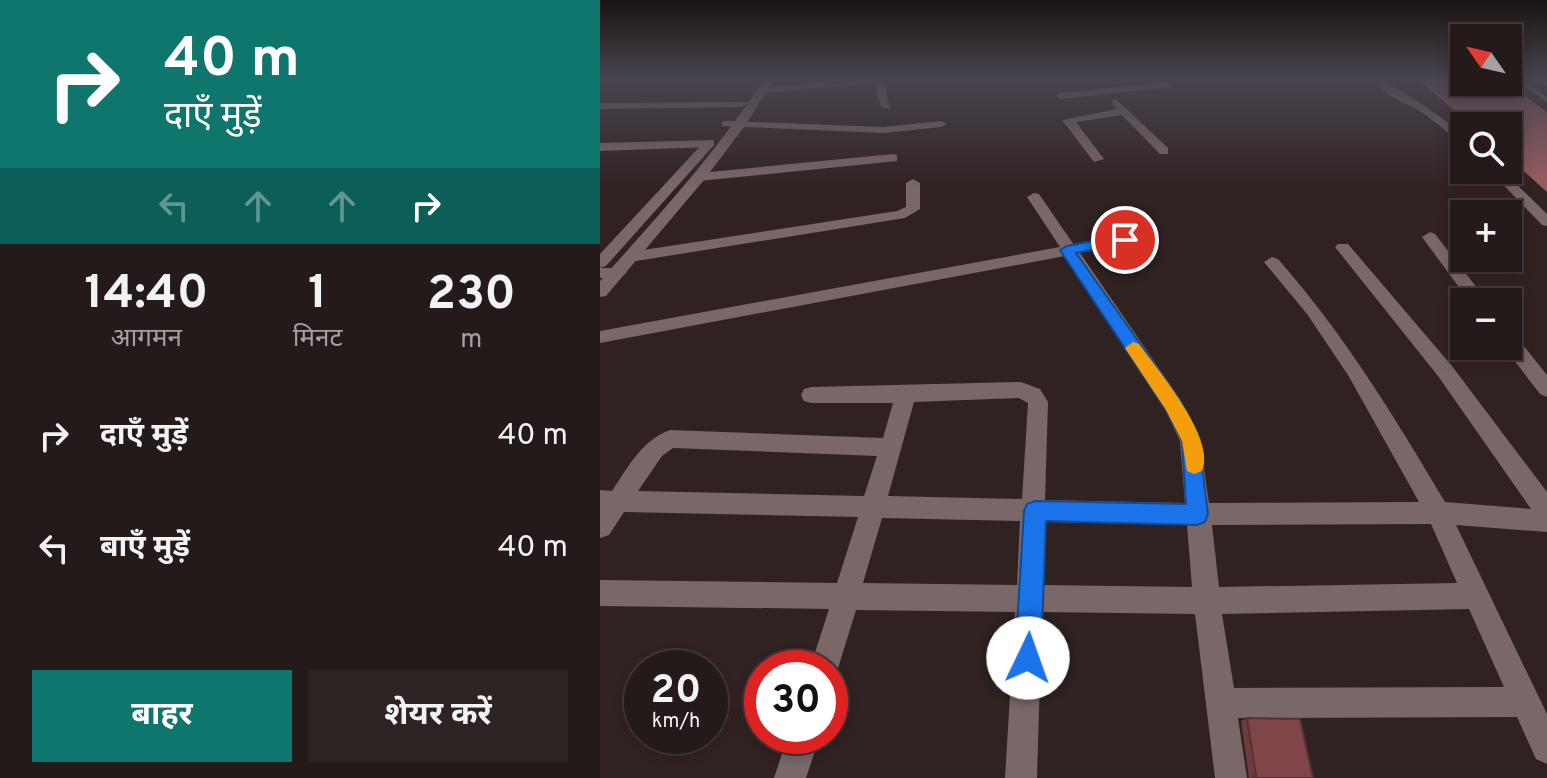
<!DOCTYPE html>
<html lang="hi">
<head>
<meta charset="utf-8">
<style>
  :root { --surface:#251a1a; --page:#2d2323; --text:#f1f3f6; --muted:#a3a1a2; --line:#423839; --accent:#0f766e }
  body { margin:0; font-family:Overpass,"Noto Sans Devanagari",sans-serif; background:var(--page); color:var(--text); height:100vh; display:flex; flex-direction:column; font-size:30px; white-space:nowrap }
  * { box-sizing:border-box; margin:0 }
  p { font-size:26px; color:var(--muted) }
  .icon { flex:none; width:44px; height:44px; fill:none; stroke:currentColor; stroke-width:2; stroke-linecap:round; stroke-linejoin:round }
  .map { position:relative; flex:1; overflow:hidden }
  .drawer { display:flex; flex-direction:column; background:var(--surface); width:600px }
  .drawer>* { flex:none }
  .top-card { background:#0f766e; color:#fff; overflow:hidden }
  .needle { width:52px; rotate:304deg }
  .controls { position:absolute; left:850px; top:24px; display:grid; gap:16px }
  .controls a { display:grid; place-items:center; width:72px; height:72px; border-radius:0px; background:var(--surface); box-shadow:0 4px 12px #0003,0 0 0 2px var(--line); font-size:40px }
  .speed { position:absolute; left:24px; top:650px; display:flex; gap:16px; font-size:40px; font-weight:700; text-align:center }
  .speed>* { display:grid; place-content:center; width:104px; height:104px; border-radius:50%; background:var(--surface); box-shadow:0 4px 12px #0003,0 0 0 2px var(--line); line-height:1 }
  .speed small { font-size:20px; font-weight:400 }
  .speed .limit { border:12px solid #d22; background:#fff; color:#111 }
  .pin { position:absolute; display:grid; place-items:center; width:68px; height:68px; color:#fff; margin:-34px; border:4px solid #fff; border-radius:50%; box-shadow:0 2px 8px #0007 }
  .me { position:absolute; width:88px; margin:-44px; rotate:3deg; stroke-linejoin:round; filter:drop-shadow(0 0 6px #0008) }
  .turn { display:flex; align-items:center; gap:28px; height:168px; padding:0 32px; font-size:36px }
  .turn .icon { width:104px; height:104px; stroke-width:2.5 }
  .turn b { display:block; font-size:56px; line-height:68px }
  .lanes { display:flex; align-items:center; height:76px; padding:0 32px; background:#0003; justify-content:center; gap:40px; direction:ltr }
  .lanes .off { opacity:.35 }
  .eta { display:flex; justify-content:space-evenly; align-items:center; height:136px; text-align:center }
  .eta b { font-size:48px; font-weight:700; line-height:56px }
  .cta { display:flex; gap:16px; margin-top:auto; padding:16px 32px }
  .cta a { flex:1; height:92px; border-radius:0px; background:var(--accent); color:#fff; font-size:32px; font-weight:700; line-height:92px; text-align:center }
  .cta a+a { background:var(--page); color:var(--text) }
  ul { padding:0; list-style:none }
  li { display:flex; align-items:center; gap:24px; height:112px; padding:0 32px }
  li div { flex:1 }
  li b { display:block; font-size:30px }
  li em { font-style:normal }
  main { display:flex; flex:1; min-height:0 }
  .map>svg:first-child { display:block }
</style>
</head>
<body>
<main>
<section class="drawer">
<div class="top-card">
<div class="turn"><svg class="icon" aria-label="right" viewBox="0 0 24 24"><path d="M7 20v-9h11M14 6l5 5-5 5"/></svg><div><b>40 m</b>दाएँ मुड़ें</div></div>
<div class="lanes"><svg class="icon off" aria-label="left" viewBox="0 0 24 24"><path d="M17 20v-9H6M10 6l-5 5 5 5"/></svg><svg class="icon off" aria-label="ahead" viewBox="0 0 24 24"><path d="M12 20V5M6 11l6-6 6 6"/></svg><svg class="icon off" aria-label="ahead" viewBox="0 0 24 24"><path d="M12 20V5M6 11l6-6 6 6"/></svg><svg class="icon" aria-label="right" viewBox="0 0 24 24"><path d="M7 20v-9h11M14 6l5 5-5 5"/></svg></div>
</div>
<div class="eta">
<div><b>14:40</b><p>आगमन</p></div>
<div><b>1</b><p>मिनट</p></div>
<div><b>230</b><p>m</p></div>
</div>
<ul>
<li><svg class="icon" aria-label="right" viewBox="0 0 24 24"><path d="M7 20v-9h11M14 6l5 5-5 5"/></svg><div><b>दाएँ मुड़ें</b></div><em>40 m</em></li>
<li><svg class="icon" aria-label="left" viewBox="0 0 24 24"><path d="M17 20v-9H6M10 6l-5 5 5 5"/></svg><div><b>बाएँ मुड़ें</b></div><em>40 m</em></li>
</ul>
<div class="cta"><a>बाहर</a><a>शेयर करें</a></div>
</section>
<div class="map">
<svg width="947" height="778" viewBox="0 0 947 778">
  <rect width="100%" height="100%" fill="#312222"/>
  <path fill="#995d60" d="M816 78 906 82 947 112V192L908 157V126H873Z"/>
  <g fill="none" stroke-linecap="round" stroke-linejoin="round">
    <path fill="#7a6768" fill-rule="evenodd" d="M913 78H920L947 97V102Z"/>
    <path fill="#7a6768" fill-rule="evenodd" d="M265 78H301L284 82 290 109 281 107 274 83 164 93 159 90 164 87Z
      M769 78C788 77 847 121 864 135V145L822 112 790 96Z
      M566 82 570 83V87L461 99 456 96 461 93Z
      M516 99 568 148V154H560L522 115 476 122 504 159 494 162 462 120 517 109 511 102Z
      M146 102 147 104 142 107 0 109V103Z
      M126 121 284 127 341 121 347 124 341 127 284 133 122 126V122Z
      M114 140V146L110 147 0 151V143Z
      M293 154 297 155V161L99 181 92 177 99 173Z
      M889 170H902L947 214V226L942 225Z
      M313 179 320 183V209L305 218 30 262 22 257 30 252 297 211 306 207V183Z
      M434 193 439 194 474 245 525 235 533 240 525 245 480 253 580 399 599 435 609 503 819 502 748 375 707 314 664 262 672 257 678 259C744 334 794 416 845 502L931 509 838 376 735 247 738 244H748L852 366 947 492V532L856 525 947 714V764L936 759 917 717 638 718 647 778H615L595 614 442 612 437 778H405L415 612 256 610 235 678 230 680V668H210L229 609 0 606V580L237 583 258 517 24 512 9 535 0 538V490L12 491C28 467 42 440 70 430L283 438 293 403H211L204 401 201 395 204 389 211 387 421 382 440 389 448 402 445 500 585 503 580 441 565 409 465 256 0 343V331L460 247 427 197ZM419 398 428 403 422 499 288 496 314 402ZM73 448 277 456 264 496 38 491 62 456ZM282 518 420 521 417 585 263 583ZM445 522 587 525 592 587 443 585ZM831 524 857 583 619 587 612 525ZM869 609 904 687 634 688 622 614Z
      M830 232 835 234 888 302H870L822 237Z
      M908 334 915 335 947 375V397L940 394 903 346H908Z
      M188 736H220L206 778H174Z"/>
    <path fill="#7a6768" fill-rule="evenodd" d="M936 78H947V85Z
      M0 268H19L27 273 19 278H0Z"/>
    <path fill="#7a6768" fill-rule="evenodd" d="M165 78H175L144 127 104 180 6 296 0 297V281C58 216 117 152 165 78Z
      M104 142 114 145 6 266 0 268V254Z"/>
  </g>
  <path fill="#6d3b3f" d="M647 718 713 778H649L641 721Z"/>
  <path fill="#7f4549" stroke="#593033" stroke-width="2" d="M647 718 700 719 713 778H652L656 776Z"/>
  <linearGradient id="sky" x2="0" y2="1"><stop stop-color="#1b1313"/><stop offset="0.42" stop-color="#48444f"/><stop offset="1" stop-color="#48444f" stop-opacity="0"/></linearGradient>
  <rect width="947" height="187" fill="url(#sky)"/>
  <path fill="#1a73e8" stroke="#114b97" stroke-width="2" d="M525 235 530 237V243L476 253 580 400 598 435 608 514 605 522 597 525 446 521 441 658 437 668 428 671 419 668 415 658 424 511 427 504 435 501 586 504 582 441 566 410 460 250 467 246Z"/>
  <path fill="#f59e0b" d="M533 342 539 344C558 370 617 440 602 471L594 474 587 471 582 441 566 410 525 348Z"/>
</svg>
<div class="controls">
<a><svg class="needle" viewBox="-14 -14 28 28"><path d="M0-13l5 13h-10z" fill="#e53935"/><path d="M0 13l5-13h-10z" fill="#a3a1a2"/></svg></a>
<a><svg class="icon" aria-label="search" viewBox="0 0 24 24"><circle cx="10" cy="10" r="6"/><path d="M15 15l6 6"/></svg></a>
<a>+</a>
<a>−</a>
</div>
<div class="speed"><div>20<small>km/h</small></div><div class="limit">30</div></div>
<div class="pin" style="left:525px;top:240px;background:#d93025"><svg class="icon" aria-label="arrive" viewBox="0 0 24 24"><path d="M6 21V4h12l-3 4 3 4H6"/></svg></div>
<svg class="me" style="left:428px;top:658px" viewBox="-20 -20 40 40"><circle r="19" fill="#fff"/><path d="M0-13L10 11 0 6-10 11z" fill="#1a73e8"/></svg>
</div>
</main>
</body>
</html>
